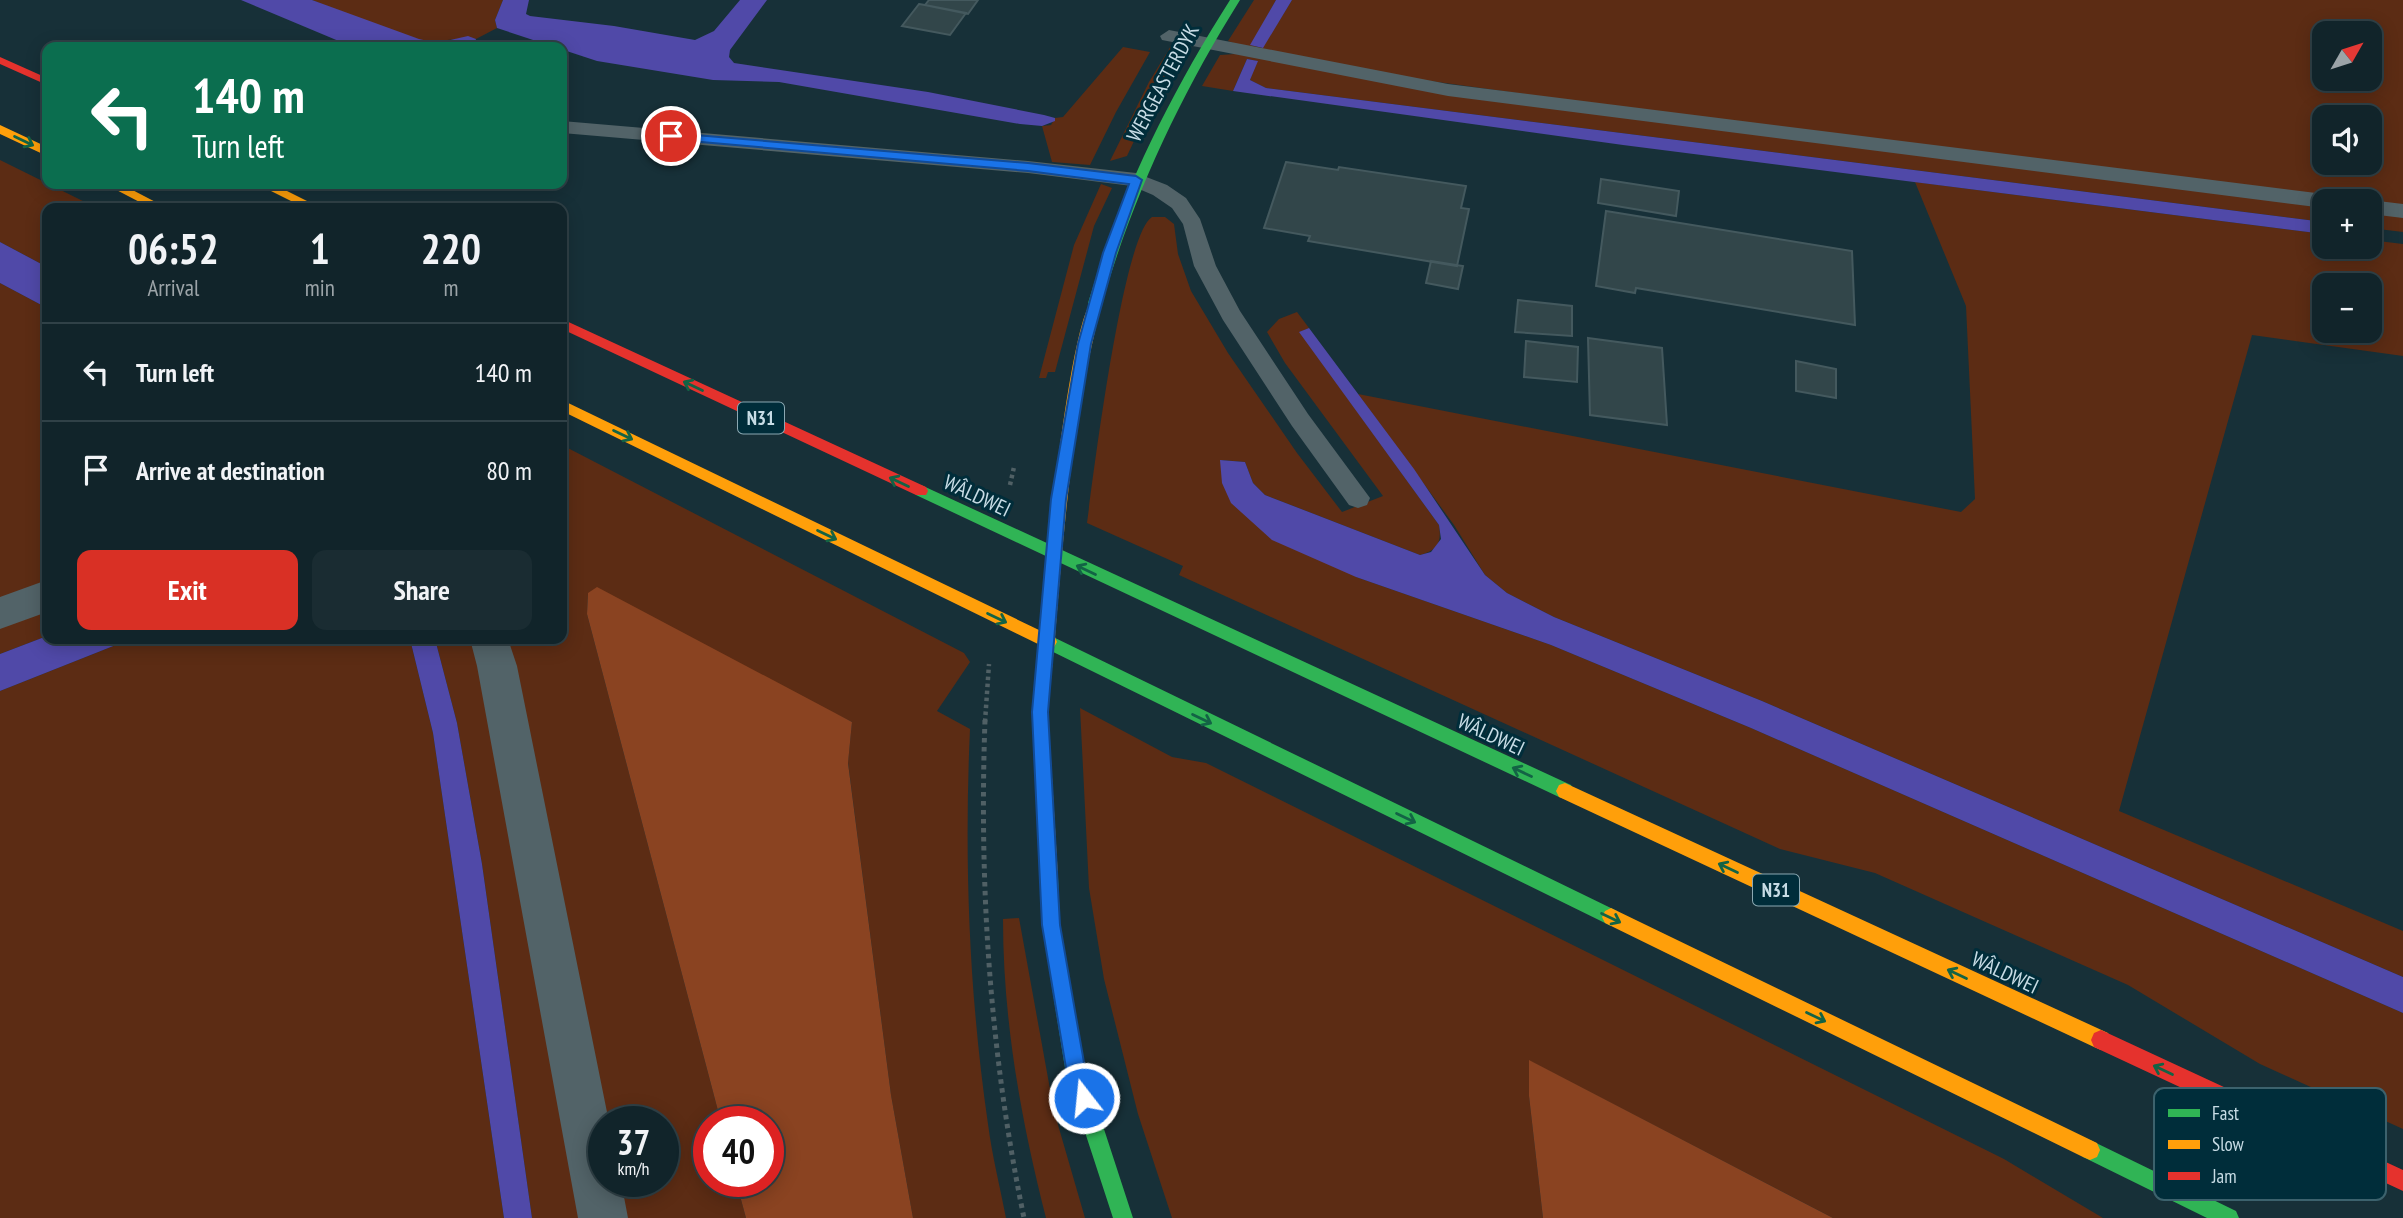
<!DOCTYPE html>
<html lang="en">
<head>
<meta charset="utf-8">
<style>
  :root { --surface:#11242a; --page:#1a2c32; --text:#f1f3f6; --muted:#9ca4a8; --line:#304147; --accent:#d93025 }
  body { margin:0; font-family:"PT Sans Narrow",sans-serif; background:var(--page); color:var(--text); height:100vh; display:flex; flex-direction:column; font-size:26px; white-space:nowrap }
  * { box-sizing:border-box; margin:0 }
  p { font-size:23px; color:var(--muted) }
  .icon { flex:none; width:38px; height:38px; fill:none; stroke:currentColor; stroke-width:2; stroke-linecap:round; stroke-linejoin:round }
  .map { position:relative; flex:1; overflow:hidden }
  .drawer { position:absolute; left:42px; top:203px; width:525px; height:441px; display:flex; flex-direction:column; background:var(--surface); border-radius:14px; box-shadow:0 4px 18px #0003,0 0 0 2px var(--line) }
  .drawer>* { flex:none }
  .guide { position:absolute; left:42px; top:42px; width:525px; height:147px; border-radius:14px; box-shadow:0 4px 18px #0003,0 0 0 2px var(--line); background:#0b6e4f; color:#fff; overflow:hidden }
  .needle { width:46px; rotate:51deg }
  .tools { position:absolute; left:2312px; top:21px; display:grid; gap:14px }
  .tools a { display:grid; place-items:center; width:70px; height:70px; border-radius:14px; background:var(--surface); box-shadow:0 4px 18px #0003,0 0 0 2px var(--line); font-size:35px }
  .speed { position:absolute; left:588px; top:1106px; display:flex; gap:14px; font-size:35px; font-weight:700; text-align:center }
  .speed>* { display:grid; place-content:center; width:91px; height:91px; border-radius:50%; background:var(--surface); box-shadow:0 4px 18px #0003,0 0 0 2px var(--line); line-height:1 }
  .speed small { font-size:18px; font-weight:400 }
  .speed .limit { border:10px solid #d22; background:#fff; color:#111 }
  .pin { position:absolute; display:grid; place-items:center; width:60px; height:60px; color:#fff; margin:-30px; border:4px solid #fff; border-radius:50%; box-shadow:0 2px 7px #0007 }
  .me { position:absolute; width:77px; margin:-38px; rotate:344deg; stroke-linejoin:round; filter:drop-shadow(0 0 5px #0008) }
  .turn { display:flex; align-items:center; gap:24px; height:147px; padding:0 35px; font-size:32px }
  .turn .icon { width:91px; height:91px; stroke-width:2.5 }
  .turn b { display:block; font-size:49px; line-height:60px }
  .eta { display:flex; justify-content:space-evenly; align-items:center; height:119px; text-align:center }
  .eta b { font-size:42px; font-weight:700; line-height:49px }
  .action { display:flex; gap:14px; margin-top:auto; padding:14px 35px }
  .action a { flex:1; height:80px; border-radius:14px; background:var(--accent); color:#fff; font-size:28px; font-weight:700; line-height:80px; text-align:center }
  .action a+a { background:var(--page); color:var(--text) }
  ul { padding:0; list-style:none }
  li { display:flex; align-items:center; gap:21px; height:98px; padding:0 35px; border-top:2px solid var(--line) }
  li div { flex:1 }
  li b { display:block; font-size:26px }
  li em { font-style:normal }
  .map>svg:first-child { display:block }
</style>
</head>
<body>
<div class="map">
<svg width="2403" height="1218" viewBox="0 0 2403 1218">
  <rect width="100%" height="100%" fill="#173038"/>
  <path fill="#5c2c14" fill-rule="evenodd" d="M312 0H503L495 20 497 28 476 39C464 35 441 44 422 40 384 32 348 14 312 0Z
    M1254 0H1276L1251 45 1262 48 1292 0H2403V207L1459 87 1236 44 1228 41ZM2324 33H2370V79H2324ZM2324 117H2370V163H2324Z
    M1172 44 1181 49 1162 81 1127 156 1110 161 1149 82Z
    M1123 47 1150 52 1116 112 1090 165 1052 162 1042 126 1051 125 1055 118 1063 117Z
    M1236 54 2324 205V222L1266 88 1250 80 1257 61 1247 59 1233 91 1202 86 1220 55Z
    M0 160 97 208H47V267L0 242Z
    M1915 182 2324 234V247H2370V240L2403 244V356L2252 335 2119 811 2403 931V977L1762 701 1554 617 1507 593 1485 575 1454 525 1358 394 1961 512 1975 499 1966 306ZM2324 285H2370V331H2324Z
    M1101 184 1112 188 1094 226 1055 372H1048L1046 378H1039L1074 245Z
    M2370 211 2403 216V232L2370 228Z
    M1152 217H1165L1174 224 1178 254 1191 291 1228 353 1297 453 1342 512 1383 496 1285 363 1267 332 1279 319 1297 312 1309 328 1300 332 1439 525C1442 543 1437 550 1420 555L1265 495 1253 483 1245 462 1221 460 1356 577 1551 645 1751 728 2403 1013V1129L2260 1064 2128 985 1875 873 1780 849 1179 575 1183 566 1087 523C1093 478 1123 234 1152 217Z
    M0 283 47 308V587L0 604Z
    M562 445 964 653 970 662 937 711 970 729C964 861 969 993 988 1124 992 1155 1000 1187 1006 1218H913L891 1095 848 762 852 722 588 593 587 614 721 1122H709V1181H736L746 1218H622L615 1181H663V1122H604L509 664 501 639H562Z
    M47 603V636L0 654V619Z
    M131 639H410L433 733 504 1218H0V691Z
    M435 639H473L495 721 587 1218H532L482 864 457 723Z
    M1080 708 1172 757 1206 763 2004 1159 2103 1218H1833L1530 1061 1529 1096 1543 1218H1172L1138 1114 1104 979 1089 888Z
    M1019 918 1054 1111 1085 1218H1046C1021 1120 1003 1021 1003 919Z"/>
  <path fill="#8a4321" d="M597 587 852 722 848 763 891 1095 913 1218H746L736 1181H768V1122H721L587 614 588 593Z
    M1529 1060 1833 1218H1543L1529 1096Z"/>
  <path fill="#5049a8" d="M241 0H312L419 39 437 43 468 36 476 39 473 47H353Z
    M503 0H529L526 14 530 16 614 26 695 40 714 31 740 0H767L730 50 729 57 734 63 928 92 1044 115 1055 118V121L1042 126 1020 124 779 82 713 80 597 61 497 28 495 20Z
    M1276 0H1292L1263 48 1250 45Z
    M1247 59 1258 61 1250 80 1266 88 2324 222V234L1623 145 1233 91Z
    M0 242 47 267V308L0 283Z
    M1309 328 1414 469 1485 575 1507 593 1554 617 1762 701 2403 977V1013L1751 728 1551 645 1356 577 1272 540 1231 503 1222 483 1220 460 1245 462 1253 483 1265 495 1420 555 1431 552 1441 539 1439 525 1299 332Z
    M47 636V639H131L0 691V654Z
    M410 639H435L457 723 482 864 532 1218H504L433 733Z"/>
  <path fill="#32464a" stroke="#44595e" stroke-width="2" d="M929 0H978L968 14 925 5Z
    M919 4 925 5 966 13 950 35 902 26Z
    M1286 162 1338 170 1339 167 1466 186 1461 208 1469 209 1457 266 1308 241 1310 236 1264 228Z
    M1601 179 1679 191 1676 216 1598 203Z
    M1606 211 1852 251 1855 325 1636 288 1635 293 1596 286Z
    M1431 261 1463 266 1458 289 1426 283Z
    M1518 300 1572 306V336L1515 332Z
    M1588 338 1662 348 1667 425 1590 415Z
    M1526 341 1578 347 1577 382 1524 377Z
    M1796 361 1836 369V398L1796 391Z"/>
  <g fill="none" stroke-linecap="round" stroke-linejoin="round">
    <path stroke="#506065" stroke-width="4.5" stroke-dasharray="3.5 3.5" stroke-linecap="butt" d="M1010 485 1014 467
      M985 722 989 664"/>
    <path stroke="#506065" stroke-width="5" stroke-dasharray="4.5 4.5" stroke-linecap="butt" d="M985 720C979 887 990 1054 1024 1218"/>
    <path fill="#526368" fill-rule="evenodd" d="M1169 30 1448 84 2324 194 2331 196 2334 201H2324V208L1448 96 1162 40 1160 36Z
      M562 121 1028 161 1136 173 1167 185 1186 198 1200 219 1216 266 1240 311 1308 414 1370 498 1367 505 1358 508 1349 505 1292 426 1223 320 1194 266 1183 224 1172 208 1153 195 1132 186 1028 173 562 133Z
      M2370 200 2403 204V218L2370 214V201H2366Z"/>
    <path fill="#526368" fill-rule="evenodd" d="M47 580V612L0 629V597Z
      M470 639H508L517 666 609 1122H604V1181H621L628 1218H578L477 666Z"/>
    <path fill="#30b455" fill-rule="evenodd" d="M1230 0H1240C1180 96 1134 194 1102 303L1100 306H1090L1088 303C1121 194 1169 96 1230 0Z
      M921 485 1571 785 1574 791 1571 797 1565 799 1559 797 916 495 914 491 916 487Z
      M1049 635 1617 911 1620 917 1617 923 1611 926 1605 923 1043 647 1041 642 1043 637Z
      M1049 869 1055 871 1058 877 1060 925 1086 1074 1133 1218H1113L1066 1074 1042 925 1040 877 1043 871Z
      M2090 1140 2236 1211 2239 1218H2207L2083 1157 2080 1150 2083 1143Z"/>
    <path fill="#ff9f0a" fill-rule="evenodd" d="M0 125 47 147V156L0 134Z
      M105 184H121L167 208H151Z
      M257 184H273L321 208H305Z
      M1095 298 1102 303C1073 412 1064 525 1055 637L1057 642 1054 647 1048 711 1058 877 1055 883 1049 885 1043 883 1040 877 1032 711 1038 644 562 411V400L1039 630C1043 590 1070 307 1095 298Z
      M1565 783 2108 1033 2111 1040 2108 1047 2101 1050 2094 1047 1559 797 1556 791 1559 785Z
      M1611 908 2097 1143 2100 1150 2097 1157 2090 1160 2083 1157 1605 923 1602 917 1605 911Z"/>
    <path fill="#e5322d" fill-rule="evenodd" d="M0 57 47 78V85L0 64Z
      M562 319 926 487 928 491 926 495H916L562 329Z
      M2101 1030 2403 1170V1191L2094 1047 2091 1040 2094 1033Z"/>
  </g>
  <defs><path id="oneway-shaft" d="M-6 0H5M1.5-3L5.5 0L1.5 3" fill="none" stroke-width="1.6" stroke-linecap="round" stroke-linejoin="round" transform="scale(1.75)"/></defs>
  <g stroke="#136345">
    <use href="#oneway-shaft" transform="translate(24 141) rotate(26)"/>
    <use href="#oneway-shaft" transform="translate(693 386) rotate(-155)"/>
    <use href="#oneway-shaft" transform="translate(623 435) rotate(26)"/>
    <use href="#oneway-shaft" transform="translate(899 482) rotate(-155)"/>
    <use href="#oneway-shaft" transform="translate(827 535) rotate(26)"/>
    <use href="#oneway-shaft" transform="translate(1086 570) rotate(-155)"/>
    <use href="#oneway-shaft" transform="translate(997 618) rotate(26)"/>
    <use href="#oneway-shaft" transform="translate(1202 719) rotate(26)"/>
    <use href="#oneway-shaft" transform="translate(1522 772) rotate(-155)"/>
    <use href="#oneway-shaft" transform="translate(1406 818) rotate(26)"/>
    <use href="#oneway-shaft" transform="translate(1728 868) rotate(-155)"/>
    <use href="#oneway-shaft" transform="translate(1611 918) rotate(26)"/>
    <use href="#oneway-shaft" transform="translate(1957 974) rotate(-155)"/>
    <use href="#oneway-shaft" transform="translate(1816 1017) rotate(26)"/>
    <use href="#oneway-shaft" transform="translate(2163 1070) rotate(-155)"/>
  </g>
  <path fill="#1a73e8" stroke="#114b97" stroke-width="2" d="M671 133 1028 163 1136 176 1142 180 1116 253 1091 344 1066 499 1048 712 1060 925 1086 1074 1094 1098 1091 1105 1084 1108 1077 1105 1067 1074 1042 925 1032 712 1051 499 1078 344 1103 253 1129 184 1028 171 667 139V134Z"/>
  <g text-anchor="middle" stroke-width="6" stroke-linejoin="round" paint-order="stroke">
    <g fill="#002d3a" stroke="#8ba8b2" stroke-width="2">
      <rect x="738" y="402.5" width="46" height="31" rx="5"/>
      <rect x="1753" y="874.5" width="46" height="31" rx="5"/>
    </g>
    <g font-size="19" font-weight="bold" fill="#c7dce5">
      <text x="761" y="425">N31</text>
      <text x="1776" y="897">N31</text>
    </g>
    <g font-size="21" fill="#c7dce5" stroke="#002d3a">
      <text transform="translate(1163 83) rotate(-62)" y="7">WERGEASTERDYK</text>
      <text transform="translate(977 496) rotate(25)" y="7">WÂLDWEI</text>
      <text transform="translate(1491 735) rotate(25)" y="7">WÂLDWEI</text>
      <text transform="translate(2005 973) rotate(25)" y="7">WÂLDWEI</text>
    </g>
  </g>
  <rect x="2154" y="1088" width="232" height="112" rx="10" fill="#002d3a" stroke="#3c626d" stroke-width="2"/>
  <rect x="2168" y="1109" width="32" height="8" fill="#30b455"/>
  <rect x="2168" y="1140" width="32" height="9" fill="#ff9f0a"/>
  <rect x="2168" y="1172" width="32" height="8" fill="#e5322d"/>
  <g font-size="19" fill="#c7dce5">
    <text x="2212" y="1120">Fast</text>
    <text x="2212" y="1151">Slow</text>
    <text x="2212" y="1183">Jam</text>
  </g>
</svg>
<div class="tools">
<a><svg class="needle" viewBox="-14 -14 28 28"><path d="M0-13l5 13h-10z" fill="#e53935"/><path d="M0 13l5-13h-10z" fill="#9ca4a8"/></svg></a>
<a><svg class="icon" aria-label="sound" viewBox="0 0 24 24"><path d="M4 9h4l5-4v14l-5-4H4zM17 9q2 3 0 6"/></svg></a>
<a>+</a>
<a>−</a>
</div>
<div class="speed"><div>37<small>km/h</small></div><div class="limit">40</div></div>
<div class="pin" style="left:671px;top:136px;background:#d93025"><svg class="icon" aria-label="arrive" viewBox="0 0 24 24"><path d="M6 21V4h12l-3 4 3 4H6"/></svg></div>
<svg class="me" style="left:1084px;top:1098px" viewBox="-20 -20 40 40"><circle r="17" fill="#1a73e8" stroke="#fff" stroke-width="3"/><path d="M0-11L8 9 0 5-8 9z" fill="#fff"/></svg>
<div class="guide">
<div class="turn"><svg class="icon" aria-label="left" viewBox="0 0 24 24"><path d="M17 20v-9H6M10 6l-5 5 5 5"/></svg><div><b>140 m</b>Turn left</div></div>
</div>
<section class="drawer">
<div class="eta">
<div><b>06:52</b><p>Arrival</p></div>
<div><b>1</b><p>min</p></div>
<div><b>220</b><p>m</p></div>
</div>
<ul>
<li><svg class="icon" aria-label="left" viewBox="0 0 24 24"><path d="M17 20v-9H6M10 6l-5 5 5 5"/></svg><div><b>Turn left</b></div><em>140 m</em></li>
<li><svg class="icon" aria-label="arrive" viewBox="0 0 24 24"><path d="M6 21V4h12l-3 4 3 4H6"/></svg><div><b>Arrive at destination</b></div><em>80 m</em></li>
</ul>
<div class="action"><a>Exit</a><a>Share</a></div>
</section>
</div>
</body>
</html>
